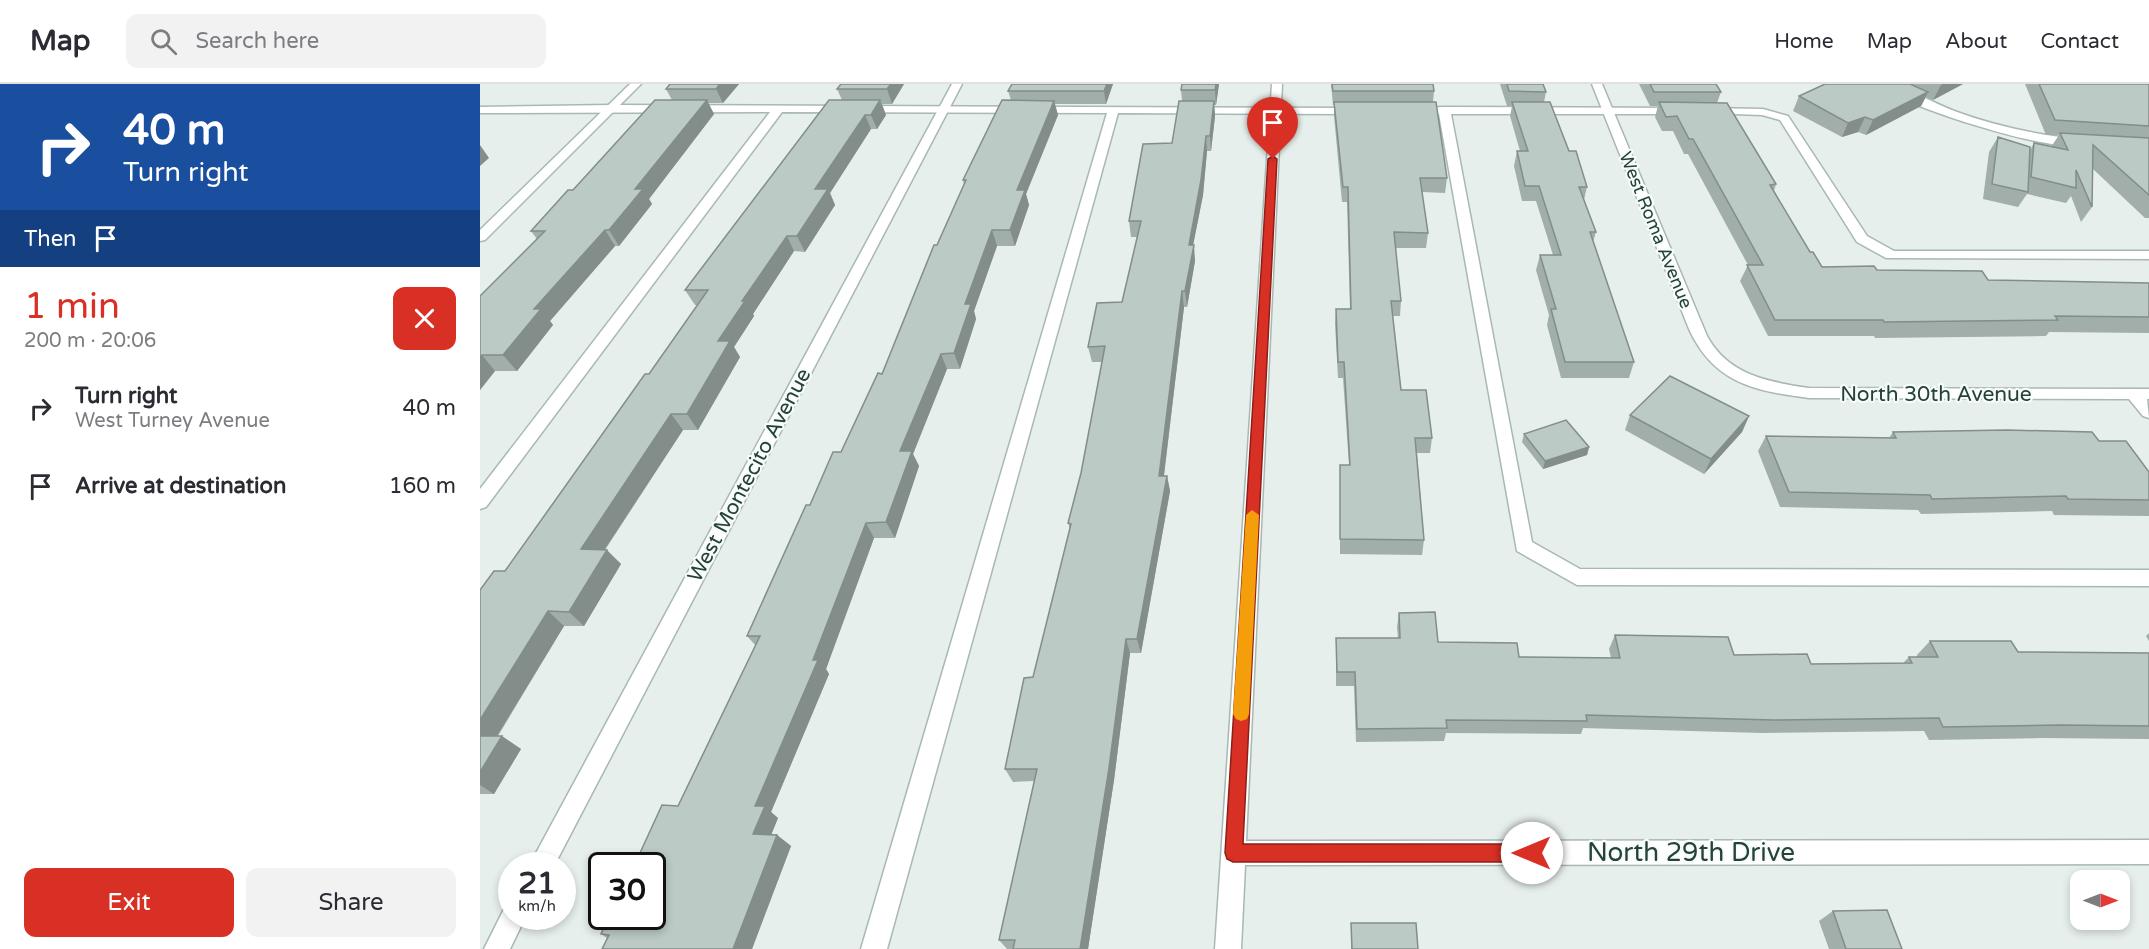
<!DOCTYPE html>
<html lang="en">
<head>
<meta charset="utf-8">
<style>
  :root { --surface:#fff; --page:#f2f2f3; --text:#2b2b33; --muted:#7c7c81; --line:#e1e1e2; --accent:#d93025 }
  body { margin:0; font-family:"Varela Round",sans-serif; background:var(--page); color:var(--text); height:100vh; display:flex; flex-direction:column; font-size:22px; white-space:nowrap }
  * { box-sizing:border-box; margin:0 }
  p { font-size:20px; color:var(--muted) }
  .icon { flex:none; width:33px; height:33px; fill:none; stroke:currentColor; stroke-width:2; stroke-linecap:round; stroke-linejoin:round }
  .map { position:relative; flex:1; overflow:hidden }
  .panel { display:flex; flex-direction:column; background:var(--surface); width:480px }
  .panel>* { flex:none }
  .guide { background:#1a4fa0; color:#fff; overflow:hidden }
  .needle { width:39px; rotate:90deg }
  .controls { position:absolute; left:1590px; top:786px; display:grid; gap:12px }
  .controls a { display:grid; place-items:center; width:60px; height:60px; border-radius:12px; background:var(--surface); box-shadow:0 3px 9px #0003; font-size:30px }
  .speed { position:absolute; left:18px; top:768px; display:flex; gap:12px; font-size:30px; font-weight:700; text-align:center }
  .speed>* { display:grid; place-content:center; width:78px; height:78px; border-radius:50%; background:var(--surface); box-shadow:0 3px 9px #0003; line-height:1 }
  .speed small { font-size:15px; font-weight:400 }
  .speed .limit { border:3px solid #111; border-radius:9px; background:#fff; color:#111 }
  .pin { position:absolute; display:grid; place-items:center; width:51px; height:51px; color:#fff; margin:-62px -26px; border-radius:50% 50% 50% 0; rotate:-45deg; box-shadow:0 0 6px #0007 }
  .pin .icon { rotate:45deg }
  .me { position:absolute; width:66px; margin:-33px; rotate:270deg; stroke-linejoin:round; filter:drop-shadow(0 0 4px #0008) }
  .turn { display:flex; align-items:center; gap:21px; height:126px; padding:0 24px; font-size:27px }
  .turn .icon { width:78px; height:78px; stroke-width:2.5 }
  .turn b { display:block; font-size:42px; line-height:51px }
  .then { display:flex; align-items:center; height:57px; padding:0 24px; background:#0003; gap:12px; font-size:22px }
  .round { display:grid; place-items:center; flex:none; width:63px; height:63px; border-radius:12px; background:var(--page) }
  .head { display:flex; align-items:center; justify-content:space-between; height:102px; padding:0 24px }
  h1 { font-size:36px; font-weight:600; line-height:45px; color:var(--accent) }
  .button { display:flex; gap:12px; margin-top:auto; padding:12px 24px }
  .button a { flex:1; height:69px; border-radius:12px; background:var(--accent); color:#fff; font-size:24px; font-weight:600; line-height:69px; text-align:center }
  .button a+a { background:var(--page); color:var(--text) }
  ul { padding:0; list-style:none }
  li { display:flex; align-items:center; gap:18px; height:78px; padding:0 24px }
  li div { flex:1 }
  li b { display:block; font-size:22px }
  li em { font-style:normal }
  header { display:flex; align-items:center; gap:36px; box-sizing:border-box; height:84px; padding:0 30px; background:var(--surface); border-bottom:2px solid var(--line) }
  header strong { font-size:28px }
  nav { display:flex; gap:33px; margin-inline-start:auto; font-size:21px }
  .search { width:420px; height:54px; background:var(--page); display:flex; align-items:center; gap:15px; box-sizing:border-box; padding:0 21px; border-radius:12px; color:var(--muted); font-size:22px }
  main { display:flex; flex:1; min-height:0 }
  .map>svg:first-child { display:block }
</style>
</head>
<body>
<header>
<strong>Map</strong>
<div class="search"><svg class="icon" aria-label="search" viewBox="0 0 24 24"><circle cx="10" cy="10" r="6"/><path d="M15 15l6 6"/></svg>Search here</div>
<nav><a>Home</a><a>Map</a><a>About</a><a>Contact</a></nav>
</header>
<main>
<section class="panel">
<div class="guide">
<div class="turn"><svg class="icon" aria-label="right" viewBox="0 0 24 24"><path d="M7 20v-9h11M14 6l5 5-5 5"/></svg><div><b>40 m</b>Turn right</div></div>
<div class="then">Then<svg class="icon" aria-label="arrive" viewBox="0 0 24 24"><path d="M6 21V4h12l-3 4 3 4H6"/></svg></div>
</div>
<div class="head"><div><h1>1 min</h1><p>200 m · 20:06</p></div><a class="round" style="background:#d93025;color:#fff"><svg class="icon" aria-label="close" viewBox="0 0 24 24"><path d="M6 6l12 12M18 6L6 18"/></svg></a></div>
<ul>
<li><svg class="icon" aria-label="right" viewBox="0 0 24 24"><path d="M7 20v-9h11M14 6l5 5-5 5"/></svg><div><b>Turn right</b><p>West Turney Avenue</p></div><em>40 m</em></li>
<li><svg class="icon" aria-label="arrive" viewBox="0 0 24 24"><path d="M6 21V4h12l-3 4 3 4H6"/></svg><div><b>Arrive at destination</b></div><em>160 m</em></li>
</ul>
<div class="button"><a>Exit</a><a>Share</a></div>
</section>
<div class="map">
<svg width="1669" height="865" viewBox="0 0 1669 865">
  <rect width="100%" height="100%" fill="#e6efeb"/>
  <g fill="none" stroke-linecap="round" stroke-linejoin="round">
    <g stroke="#a8b8b2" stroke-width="3">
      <path id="lane" d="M132 21 877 24 883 27 877 30 638 29 407 865H381L627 29 302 28 6 423 0 425V405L290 28 0 29V23Z
        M964 23 1201 24 1207 27 1201 30H971L1052 458 1100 485 1669 486V502L1097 501 1037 467 959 30H934L928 27 934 24Z
        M1228 24 1283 25 1308 32 1387 152 1414 167H1669V175L1406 174 1377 158 1300 36 1282 31 1224 29 1222 27Z"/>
    </g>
    <g stroke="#a8b8b2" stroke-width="3">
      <path id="street" d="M150 0H161L5 156 0 157V146Z
        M472 0H482L74 782H49Z
        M792 0H802L766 757 1669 756V780L765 781 761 865H735Z
        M1112 0H1122L1227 252C1248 291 1288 298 1329 304L1669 305V315H1667L1669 334 1663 332 1649 315 1329 314C1274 307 1234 299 1209 245Z
        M1395 0C1423 0 1450 18 1477 28 1516 42 1556 51 1598 55L1604 59C1586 75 1414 19 1395 0Z
        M32 821V832H46L30 865H4L25 823Z"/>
    </g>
    <use href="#lane" fill="#fff" fill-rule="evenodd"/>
    <use href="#street" fill="#fff" fill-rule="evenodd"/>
  </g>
  <path fill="#a1aea9" d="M190 0H259L243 19H228L234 30 169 115 172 120 139 162H135L70 237 73 241 37 287H15L0 306V212L57 155 51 147 93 106 192 16 186 5Z
    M424 0 412 20H402L406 31 397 45H391L350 109 355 121 325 168 314 167 273 230 274 232 254 263 260 273 218 346H203L125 466 141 480 104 542H84L18 652 41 665 14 710H0V506L25 487 169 290 218 221H215L205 206 362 16 357 5Z
    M532 0H633L626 20H575L578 31 546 110 549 121 535 162H517L494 227 496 235 480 285H467L433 370 439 382 415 454H394L346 585 349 590 291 728 298 734 291 751H297L311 762 272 865H122L127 854 121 850 198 722 276 562 267 552 330 421 361 368 402 290 484 100 483 96 531 16 528 7Z
    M739 0 736 21H734L735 32 731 67H727L723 111 713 161 715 177 707 223H704L684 392H687L690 407 661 569H650L634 696 608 865H527L519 856 554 697 533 698 525 685 553 593 590 445 588 439 601 389 622 278H612L608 263 642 218 657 153H651L649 137 692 59 702 17 701 6Z
    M851 0H953L954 7 953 18 967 94 965 109 942 108 948 149 946 164H915L921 217 920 232H913L921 306 952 354 950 369H937L944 456 942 471 860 470V381H869L863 294H858L855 240 856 225H870L867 118H862L854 32V21H853Z
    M1020 0H1063L1066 8 1064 18 1107 103 1104 116 1116 148 1113 158 1154 278 1149 294H1081L1067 241 1069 231 1056 186 1060 171H1073L1056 117H1042L1034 82 1037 67H1040L1030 32 1032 22H1027Z
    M1159 0H1236L1241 8 1237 19 1296 100 1294 107 1330 168 1342 183 1397 186 1508 196 1669 199V249L1569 248 1566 252 1395 254 1394 252H1288L1260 197 1268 181 1208 70H1204L1193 47H1182L1175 33 1178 22H1170Z
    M1345 0H1483L1453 16 1446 13 1441 22 1386 51 1378 48 1362 53 1313 27 1319 12Z
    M1545 0H1669V134H1665L1613 85 1612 123 1601 138 1591 112 1586 119 1547 110 1538 123 1503 115 1509 68 1518 53 1550 66 1554 59 1571 63 1579 51H1566Z
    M1150 331 1269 332 1262 348 1224 390 1145 346Z
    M1413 348 1619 357 1669 388V432L1574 431 1572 427 1441 430 1438 426 1300 423 1278 367 1286 352 1409 354Z
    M1044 350 1109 363 1107 371 1063 385 1042 358Z
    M919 529 958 558 1039 573 1131 574 1129 565 1135 551 1254 571 1331 580 1423 579 1429 573H1437V571L1450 557 1538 568 1669 569V655L1563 654 1449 656 1444 647 1283 649 1103 644 1101 650 966 649 964 657 876 658 874 602H856V554H918L917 543Z
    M1669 549V557L1666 552Z
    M1353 827 1422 865H1349L1339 837Z
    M871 839 938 865H871Z"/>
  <path fill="#838d89" d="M240 0H259L243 19 236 5Z
    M411 0H424L412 20 407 5Z
    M627 0H633L626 20 624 7Z
    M736 0H739L736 21 735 6Z
    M1463 0H1483L1453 16 1461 1Z
    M1448 8 1441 22 1386 51 1393 36Z
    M227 16 234 30 169 115 172 120 139 162 129 146 155 105Z
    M400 16 406 31 397 45 391 31Z
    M574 17 578 31 546 110 549 121 535 162 530 146 537 106Z
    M734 17 735 32 731 67 730 52Z
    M385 31 391 45 350 109 355 121 325 168 317 152 335 105Z
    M1385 33 1378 48 1362 53 1368 39Z
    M726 52 727 67 723 111 710 177 709 161Z
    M0 61 9 74 0 82Z
    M125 146 135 162 70 237 73 241 37 287 23 271 54 225Z
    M512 146 517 162 494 227 496 235 480 285 474 269 485 220Z
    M307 152 314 167 273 230 274 232 254 263 260 273 218 346 207 330 238 257 262 217Z
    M714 161 715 177 707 223 705 207Z
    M702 207 704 223 682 407 679 392Z
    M461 270 467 285 433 370 439 382 415 454 406 438 420 367Z
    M2 271 15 287 0 306V273Z
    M191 330 203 346 115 480 101 465Z
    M1269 332 1262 348 1224 390 1231 375Z
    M1109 363 1107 371 1063 385 1065 377Z
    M687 392 690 407 661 569 657 555Z
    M386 439 394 454 346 585 349 590 291 728 298 734 287 761 273 750 275 722Z
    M127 466 141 480 104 542 89 528Z
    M68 527 84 542 9 665 0 659V636Z
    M646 555 650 569 634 696 608 865H600Z
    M22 652 41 665 14 710 0 701V688Z
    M297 751 311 762 272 865H253Z"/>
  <path fill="#bbcac4" stroke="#838d89" stroke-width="1.5" d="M190 0H240L236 5H186Z
    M361 0H411L407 5H357Z
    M532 0H627L624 7H528Z
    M702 0H736L735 6H701Z
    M852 0H953L954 7H853Z
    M1027 0H1063L1066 8 1029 7Z
    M1170 0H1236L1241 8H1174Z
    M1345 0H1430L1448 8 1393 36 1385 33 1368 39 1319 12Z
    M1559 0H1669V42L1575 36Z
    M175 16H227L155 105H163L129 146H125L54 225H61L23 271H2L0 273V212L65 147H51L88 106H93Z
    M349 16H400L391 31H385L335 105H348L317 152H307L262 217H265L238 257H250L207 330H191L101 465 127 466 89 528 68 527 0 636V506L14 487H25L165 290H169L228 206H205Z
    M522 16 574 17 537 106H545L530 146H512L485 220H491L474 269 461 270 420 367H432L406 438 386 439 333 576H338L275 722H285L273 750 297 751 253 865H122L129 851 121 850 129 832H172V782H154L182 721 198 722 280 552H267L326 421H330L353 368H361L398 289 402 290 454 161H457L486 96H483Z
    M699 17H734L730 52H726L721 96 709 161H714L705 207H702L679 392H687L657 555H646L629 684 600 865H533L535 856H519L557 685H525L544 594 553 593 591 440 588 439 601 389 625 262 608 263 617 219 642 218 661 137H649L663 60 692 59Z
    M854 18H956L967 94H940L948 149 914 148 921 217H911L921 306H946L952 354H935L944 456 860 455V381H870L864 278H858L856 225H871L868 103H863Z
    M1032 18H1070L1089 67H1096L1107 103H1099L1116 148H1110L1154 278H1085L1071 225H1076L1060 171H1081L1059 102H1045L1037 67H1048Z
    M1179 18 1247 19 1296 100 1290 101 1330 168H1333L1342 183 1394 182 1397 186 1502 187 1508 196 1669 199V233L1575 232 1578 236 1404 238 1403 236H1295L1267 181H1283L1213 55H1209L1197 32 1186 33Z
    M1580 49 1669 54V111L1613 61 1612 123 1596 86V104L1551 93 1554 59 1588 66Z
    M1518 53 1550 63 1548 108 1512 100Z
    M1190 292 1269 332 1231 375 1150 331Z
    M1086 336 1109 363 1065 377 1044 350Z
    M1527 346 1612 348 1619 357H1646L1669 388V416L1588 415 1586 412 1452 415 1450 411 1309 408 1286 352 1416 354 1413 348Z
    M955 528 958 558 1037 559 1039 573 1140 574 1135 551 1248 553 1254 571 1327 570 1331 580 1432 579 1429 573H1458L1450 557H1531L1538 568 1669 569V642L1580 641 1463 643 1459 634 1294 636 1106 631 1107 637 966 636 967 644 877 645 875 588H857L856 554H920L919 529Z
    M0 652H22L0 688Z
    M1407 826 1422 865H1366L1353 827Z
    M871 839H936L938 865H872Z"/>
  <path fill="#d93025" stroke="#8d1f18" stroke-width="1.5" d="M793 72 797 75 763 760H1052L1058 762 1061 769 1058 775 1052 778H753L747 775 745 769 788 75Z"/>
  <path fill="#f59e0b" d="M772 426 779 431 769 630 767 635 761 637 756 635 753 630 766 431Z"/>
  <g text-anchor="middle" stroke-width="4.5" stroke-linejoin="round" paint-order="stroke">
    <g font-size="18" fill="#24423a" stroke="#f7fbf9">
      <text transform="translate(1176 146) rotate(68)" y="6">West Roma Avenue</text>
    </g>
    <g font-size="21" fill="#24423a" stroke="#f7fbf9">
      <text x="1456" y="317">North 30th Avenue</text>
      <text transform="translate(269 391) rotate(-62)" y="7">West Montecito Avenue</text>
    </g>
    <g font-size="26" fill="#24423a" stroke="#f7fbf9">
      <text x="1211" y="777">North 29th Drive</text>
    </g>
  </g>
</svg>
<div class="controls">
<a><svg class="needle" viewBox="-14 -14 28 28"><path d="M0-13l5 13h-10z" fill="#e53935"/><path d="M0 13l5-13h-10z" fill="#7c7c81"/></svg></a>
</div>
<div class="speed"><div>21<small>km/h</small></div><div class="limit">30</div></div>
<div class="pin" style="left:793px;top:75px;background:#d93025"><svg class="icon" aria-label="arrive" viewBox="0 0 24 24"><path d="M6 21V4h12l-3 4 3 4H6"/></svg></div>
<svg class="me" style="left:1052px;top:769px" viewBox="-20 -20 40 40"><circle r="19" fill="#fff"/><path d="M0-13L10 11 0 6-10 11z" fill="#d93025"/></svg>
</div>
</main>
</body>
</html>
